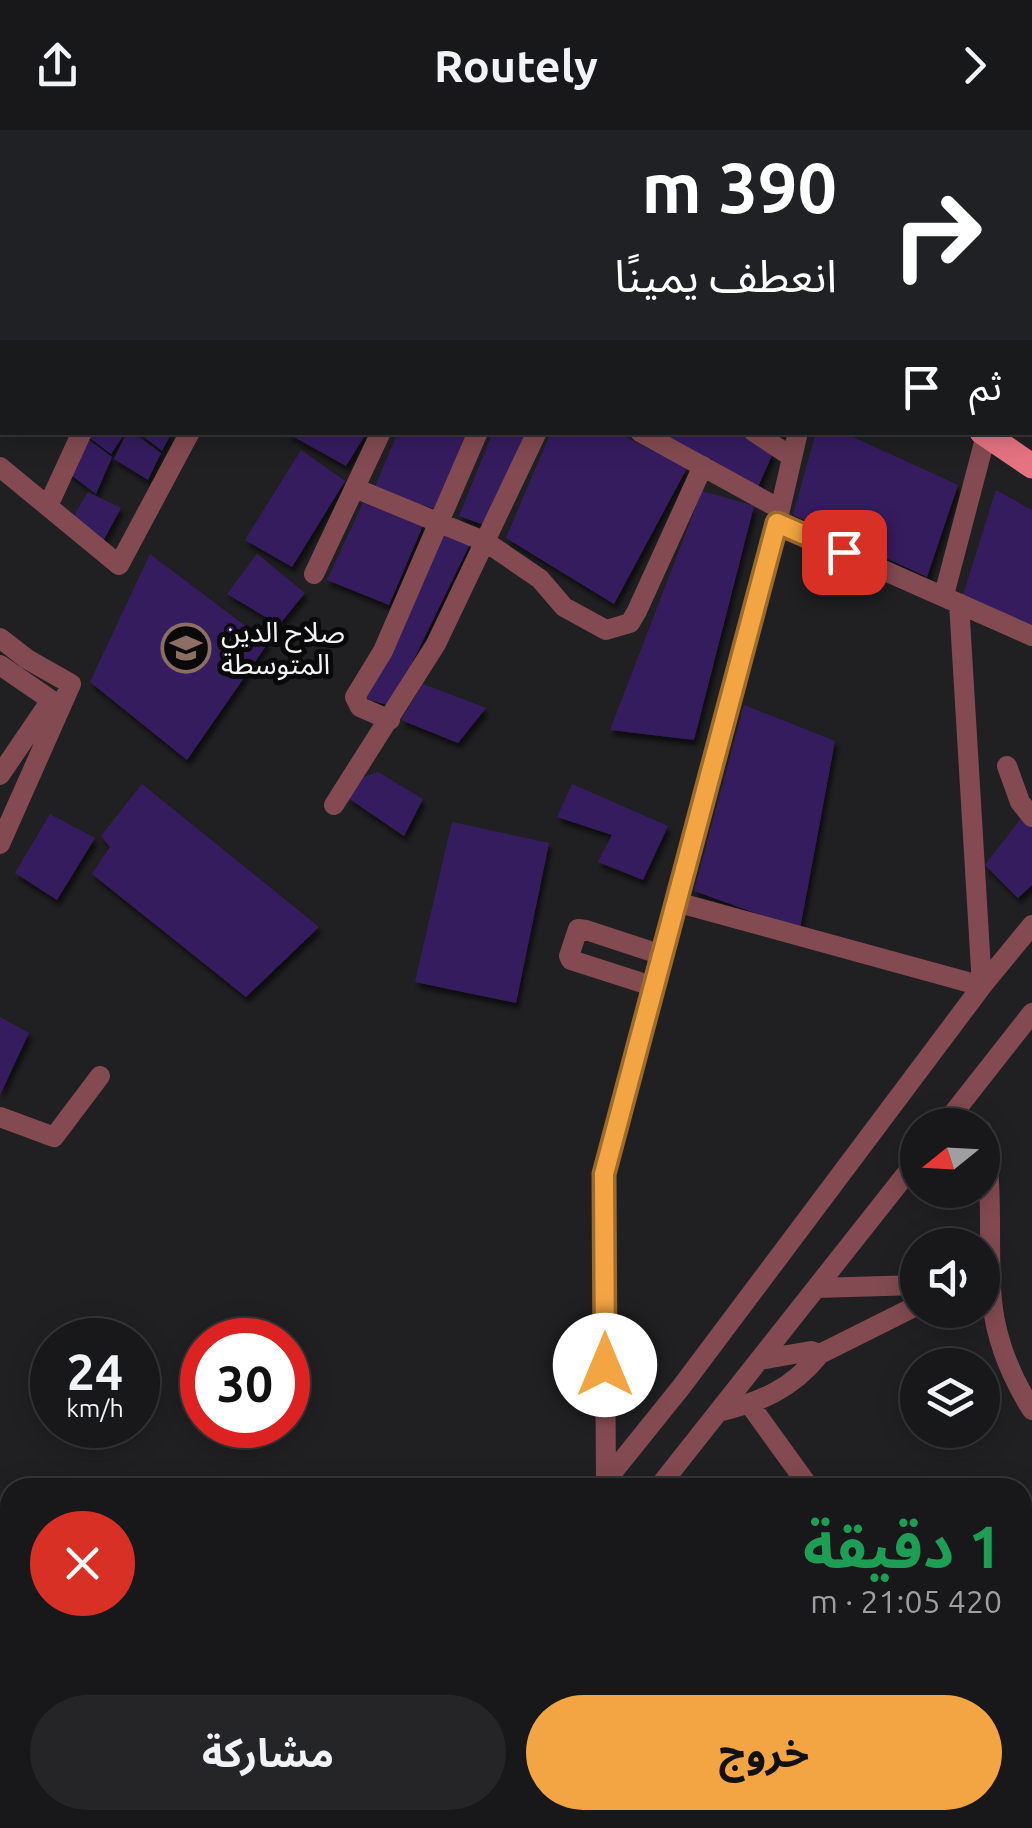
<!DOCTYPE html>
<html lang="ar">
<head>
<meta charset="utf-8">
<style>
  :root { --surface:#18171a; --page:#252427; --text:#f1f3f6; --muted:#9f9fa2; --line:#363639; --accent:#f2a542 }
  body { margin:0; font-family:Ubuntu,"Noto Sans Arabic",sans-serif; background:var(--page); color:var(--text); direction:rtl; height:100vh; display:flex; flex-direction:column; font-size:38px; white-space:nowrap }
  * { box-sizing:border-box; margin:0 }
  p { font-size:32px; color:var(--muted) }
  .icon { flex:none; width:55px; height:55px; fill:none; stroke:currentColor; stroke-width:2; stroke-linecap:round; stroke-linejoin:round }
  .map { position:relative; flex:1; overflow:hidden; direction:ltr }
  .panel { position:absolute; left:0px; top:1348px; width:1032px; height:352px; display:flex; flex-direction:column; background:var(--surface); border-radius:30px 30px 0 0; box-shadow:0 5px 25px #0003,0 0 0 2px var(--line); direction:rtl }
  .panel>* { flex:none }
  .hud { position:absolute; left:0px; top:0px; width:1032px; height:305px; box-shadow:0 5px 25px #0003,0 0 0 2px var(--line); direction:rtl; background:#202124; color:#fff; overflow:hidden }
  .needle { width:65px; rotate:252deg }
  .fabs { position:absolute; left:900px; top:978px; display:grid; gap:20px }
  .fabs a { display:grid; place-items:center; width:100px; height:100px; border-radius:50%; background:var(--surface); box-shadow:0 5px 25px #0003,0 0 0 2px var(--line); font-size:50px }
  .speed { position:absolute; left:30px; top:1188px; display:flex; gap:20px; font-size:50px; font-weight:700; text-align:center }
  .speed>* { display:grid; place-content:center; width:130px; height:130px; border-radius:50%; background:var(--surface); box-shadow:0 5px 25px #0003,0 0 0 2px var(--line); line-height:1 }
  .speed small { font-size:25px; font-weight:400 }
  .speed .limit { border:15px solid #d22; background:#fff; color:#111 }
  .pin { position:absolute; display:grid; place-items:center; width:85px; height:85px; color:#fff; margin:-42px; border-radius:20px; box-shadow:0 5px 15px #0006 }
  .me { position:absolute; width:110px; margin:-55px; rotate:0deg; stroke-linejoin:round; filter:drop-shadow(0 0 8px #0008) }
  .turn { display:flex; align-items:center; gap:35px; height:210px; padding:0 30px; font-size:45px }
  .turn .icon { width:130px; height:130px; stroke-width:2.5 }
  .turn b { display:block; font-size:70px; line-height:85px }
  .then { display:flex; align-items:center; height:95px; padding:0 30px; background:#0003; gap:20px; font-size:38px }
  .round { display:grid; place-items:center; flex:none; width:105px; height:105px; border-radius:52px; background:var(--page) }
  .headline { display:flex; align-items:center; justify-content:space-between; height:170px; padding:0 30px }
  h1 { font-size:60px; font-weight:700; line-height:75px; color:#1e9e55 }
  .action { display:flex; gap:20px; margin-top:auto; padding:20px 30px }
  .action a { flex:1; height:115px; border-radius:60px; background:var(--accent); color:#111; font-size:40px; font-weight:700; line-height:115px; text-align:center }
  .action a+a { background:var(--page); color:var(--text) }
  header { display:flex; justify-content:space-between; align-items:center; height:130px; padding:0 30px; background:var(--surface); font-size:45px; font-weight:700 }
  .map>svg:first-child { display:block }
</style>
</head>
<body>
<header><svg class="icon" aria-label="forward" viewBox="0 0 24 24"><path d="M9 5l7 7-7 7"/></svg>Routely<svg class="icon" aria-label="share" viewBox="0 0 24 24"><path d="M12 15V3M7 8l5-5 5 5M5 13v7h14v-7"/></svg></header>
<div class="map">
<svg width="1032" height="1698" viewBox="0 0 1032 1698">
  <defs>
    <filter id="shadow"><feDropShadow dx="3" dy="5.5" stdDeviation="2.5" flood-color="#0009"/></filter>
  </defs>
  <rect width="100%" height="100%" fill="#201f22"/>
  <path fill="#361f5f" filter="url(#shadow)" d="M82 302H123V306L111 324Z
    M127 302H132L161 323 148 350 114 329Z
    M138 302H169L171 304 162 321Z
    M285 302H367L346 336Z
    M398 302H468L435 379 374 359Z
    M493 302H528L484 395 459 386Z
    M551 302H616L687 338 614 474 506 408Z
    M658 302H741L773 323 758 357Z
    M816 302H842L958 355 927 447 793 385Z
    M85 307 112 327 96 364 66 341Z
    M301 320 345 351 292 437 245 410Z
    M996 360 1032 380V495L963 465Z
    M702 361 754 376 694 610 610 600Z
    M88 362 121 378 101 415 70 393Z
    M363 373 424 393 389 475 327 450Z
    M445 402 471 412 391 576 366 569Z
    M150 424 268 513 187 630 90 552Z
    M257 424 305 463 279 495 227 464Z
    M423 554 486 578 458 613 401 590Z
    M744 575 835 611 800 799 694 761Z
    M378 642 423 669 404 706 348 668 361 648Z
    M142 654 319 797 246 867 92 744 110 717 101 706Z
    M572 654 668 696 643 750 598 732 612 705 557 687Z
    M50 684 95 708 57 770 15 743Z
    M1023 686 1032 697V755L1018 768 985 735Z
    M452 692 549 713 516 873 415 852Z
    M0 887 29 903 0 965Z
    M206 1690H259L253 1698H200Z"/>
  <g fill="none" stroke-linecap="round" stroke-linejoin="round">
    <path stroke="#834b51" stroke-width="20" d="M6 0 8 2
      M170 0 174 2
      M346 0 349 2
      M765 0 768 2
      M62 2 64 0
      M233 2 234 0
      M634 2 636 0
      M877 2 878 0
      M986 2V0
      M1030 45 1032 46
      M0 91 2 87
      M0 113 2 115
      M1030 211 1032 209
      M1030 251 1032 248
      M640 302 780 379
      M754 302 792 327
      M0 337 119 435 190 302
      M357 359 486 412 540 449 564 477 606 500 630 493 637 481 703 336
      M48 376 82 302
      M777 393 1032 506
      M314 444 381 302
      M944 465 986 305
      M0 508 27 529 71 554 0 714
      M0 535 51 570 0 645
      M390 590 360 577 355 567 383 521 478 302
      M1007 636 1020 672 1032 687
      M334 675 436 514 537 302
      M676 772 982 856 959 473
      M652 856 571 830 569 826 578 799 586 800 662 825
      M0 987 54 1007 100 946
      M944 995 1032 883
      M982 1000C995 1057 987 1114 992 1171 996 1210 1011 1247 1032 1280
      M816 1158 918 1155
      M820 1224 918 1175
      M750 1275 810 1358
      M718 1282C761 1272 792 1259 820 1224L811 1221 759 1230
      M606 1350 604 1044 777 393 798 302
      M604 1353 682 1256 982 856 1032 795
      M658 1358 918 1029
      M1022 1517H1032
      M326 1698 333 1690
      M385 1698 392 1690"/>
    <path stroke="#e67382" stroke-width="25" d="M497 0 501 2
      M554 0 558 2
      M1030 282 1032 283
      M982 302 1032 336"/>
  </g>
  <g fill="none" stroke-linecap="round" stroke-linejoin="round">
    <g stroke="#9d6b2b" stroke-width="25">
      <path id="route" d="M605 1235 604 1044 777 393 844 422"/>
    </g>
    <use href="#route" stroke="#f2a542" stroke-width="18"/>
  </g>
  <defs>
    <g id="school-ring" transform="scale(2.5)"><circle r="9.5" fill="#0a090a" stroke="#8d6e63" stroke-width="1.5"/><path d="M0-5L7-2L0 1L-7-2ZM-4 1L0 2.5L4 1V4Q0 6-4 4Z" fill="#8d6e63"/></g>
  </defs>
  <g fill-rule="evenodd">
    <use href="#school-ring" x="186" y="518"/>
  </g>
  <g text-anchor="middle" stroke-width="10" stroke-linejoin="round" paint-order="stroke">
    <g font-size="28" fill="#f3f3f5" stroke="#0a090a" text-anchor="start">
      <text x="221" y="512">صلاح الدين<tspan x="221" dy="32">المتوسطة</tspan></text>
    </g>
  </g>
</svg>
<div class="fabs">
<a><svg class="needle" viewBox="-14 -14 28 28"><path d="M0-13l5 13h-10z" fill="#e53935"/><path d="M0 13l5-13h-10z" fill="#9f9fa2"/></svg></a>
<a><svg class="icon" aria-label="sound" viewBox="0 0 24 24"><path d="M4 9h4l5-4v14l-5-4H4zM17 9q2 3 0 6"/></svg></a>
<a><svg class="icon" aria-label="layers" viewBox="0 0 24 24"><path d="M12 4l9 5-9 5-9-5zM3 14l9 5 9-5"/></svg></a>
</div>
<div class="speed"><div>24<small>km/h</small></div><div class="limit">30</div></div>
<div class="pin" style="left:844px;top:422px;background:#d93025"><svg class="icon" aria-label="arrive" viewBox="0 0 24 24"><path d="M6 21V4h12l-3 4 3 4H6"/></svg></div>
<svg class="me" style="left:605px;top:1235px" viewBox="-20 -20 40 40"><circle r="19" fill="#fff"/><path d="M0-13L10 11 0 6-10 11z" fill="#f2a542"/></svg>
<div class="hud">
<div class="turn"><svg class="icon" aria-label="right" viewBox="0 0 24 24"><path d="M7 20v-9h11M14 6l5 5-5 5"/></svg><div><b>390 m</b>انعطف يمينًا</div></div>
<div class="then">ثم<svg class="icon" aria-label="arrive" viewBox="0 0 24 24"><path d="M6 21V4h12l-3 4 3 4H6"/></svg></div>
</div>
<section class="panel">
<div class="headline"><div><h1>1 دقيقة</h1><p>420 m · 21:05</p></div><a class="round" style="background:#d93025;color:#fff"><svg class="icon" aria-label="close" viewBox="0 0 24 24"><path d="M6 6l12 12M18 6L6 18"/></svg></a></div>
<div class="action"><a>خروج</a><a>مشاركة</a></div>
</section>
</div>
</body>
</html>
